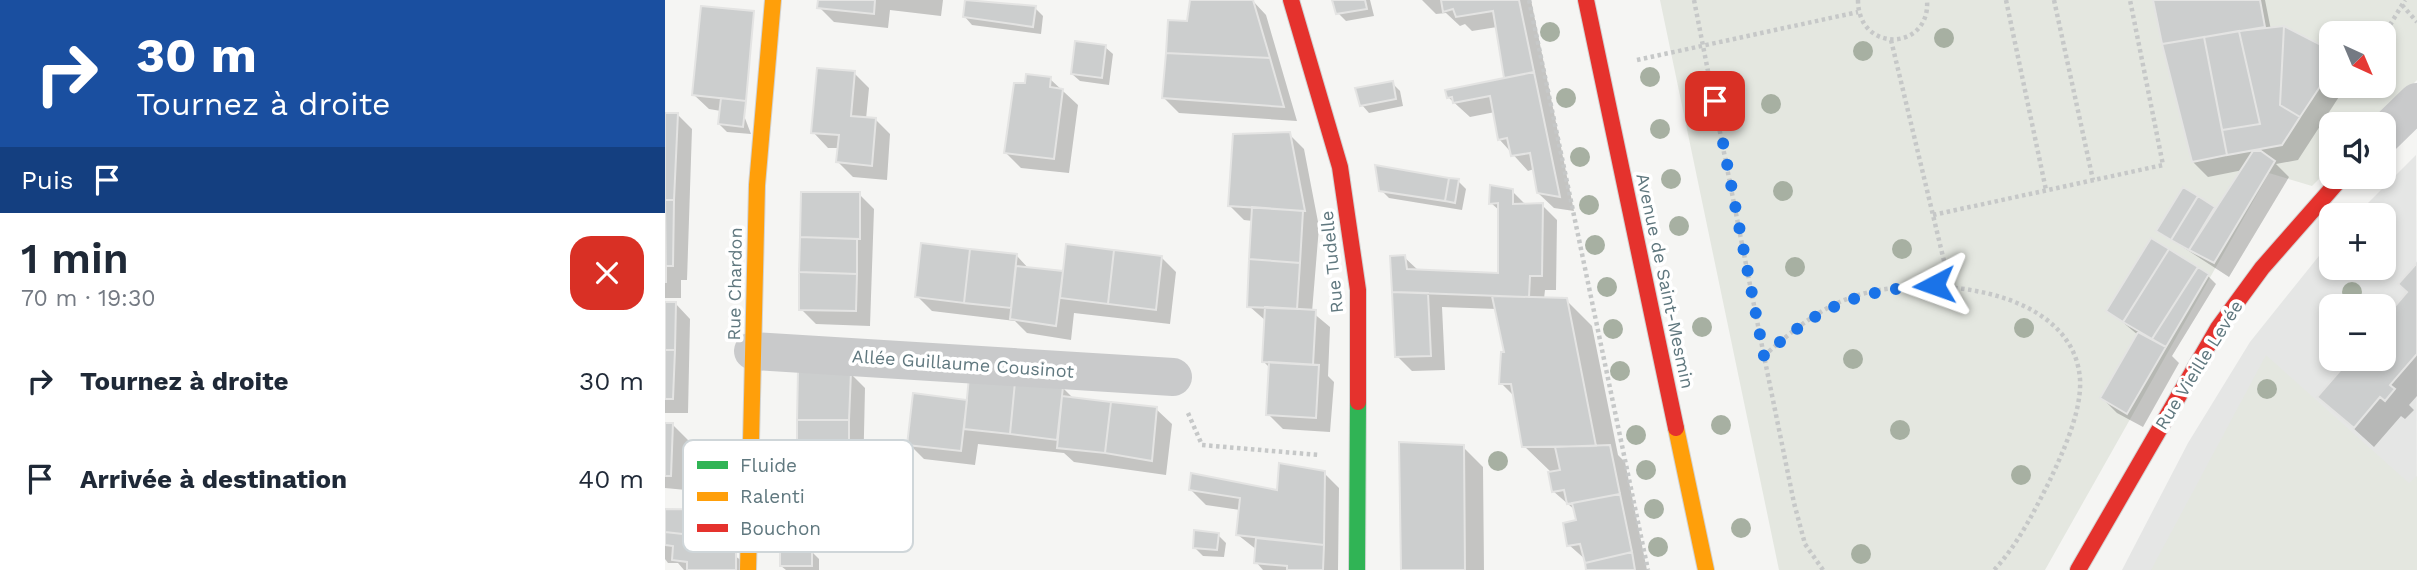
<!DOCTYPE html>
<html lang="fr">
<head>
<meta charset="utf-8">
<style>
  :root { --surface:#fff; --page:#f2f2f3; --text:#1f2937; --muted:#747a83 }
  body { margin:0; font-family:"Work Sans",sans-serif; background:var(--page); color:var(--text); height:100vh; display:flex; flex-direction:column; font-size:26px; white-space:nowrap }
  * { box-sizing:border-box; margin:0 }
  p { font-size:23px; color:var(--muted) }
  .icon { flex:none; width:38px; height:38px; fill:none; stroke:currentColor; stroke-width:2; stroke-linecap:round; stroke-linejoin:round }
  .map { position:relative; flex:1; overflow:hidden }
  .details { display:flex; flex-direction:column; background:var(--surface); width:665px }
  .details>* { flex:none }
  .guide { background:#1a4fa0; color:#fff; overflow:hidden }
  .needle { width:46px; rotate:136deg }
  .tools { position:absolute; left:1654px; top:21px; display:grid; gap:14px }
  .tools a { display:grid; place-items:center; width:77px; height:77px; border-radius:14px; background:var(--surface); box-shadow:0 4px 10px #0003; font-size:35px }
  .pin { position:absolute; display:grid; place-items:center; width:60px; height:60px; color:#fff; margin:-30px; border-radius:14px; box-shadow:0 4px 10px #0006 }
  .me { position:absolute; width:77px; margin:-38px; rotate:266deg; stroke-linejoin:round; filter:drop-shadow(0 0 5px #0008) }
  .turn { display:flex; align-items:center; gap:24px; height:147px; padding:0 21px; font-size:32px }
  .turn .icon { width:91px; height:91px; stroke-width:2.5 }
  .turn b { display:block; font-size:49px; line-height:60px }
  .then { display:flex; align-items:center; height:66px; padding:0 21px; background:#0003; gap:14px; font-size:26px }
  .round { display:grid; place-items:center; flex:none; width:74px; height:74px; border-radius:21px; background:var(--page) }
  .overview { display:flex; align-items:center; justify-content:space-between; height:119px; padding:0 21px }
  h1 { font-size:42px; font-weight:600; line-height:52px }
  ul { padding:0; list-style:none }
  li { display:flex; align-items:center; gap:21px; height:98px; padding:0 21px }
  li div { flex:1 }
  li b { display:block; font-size:26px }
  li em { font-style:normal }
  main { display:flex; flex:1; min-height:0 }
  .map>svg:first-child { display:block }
</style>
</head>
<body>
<main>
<section class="details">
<div class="guide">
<div class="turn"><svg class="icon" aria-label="right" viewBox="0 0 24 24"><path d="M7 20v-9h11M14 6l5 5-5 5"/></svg><div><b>30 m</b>Tournez à droite</div></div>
<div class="then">Puis<svg class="icon" aria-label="arrive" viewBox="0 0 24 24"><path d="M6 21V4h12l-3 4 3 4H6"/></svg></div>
</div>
<div class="overview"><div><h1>1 min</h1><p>70 m · 19:30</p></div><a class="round" style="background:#d93025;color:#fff"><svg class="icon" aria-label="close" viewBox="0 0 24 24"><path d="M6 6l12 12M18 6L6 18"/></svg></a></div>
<ul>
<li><svg class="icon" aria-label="right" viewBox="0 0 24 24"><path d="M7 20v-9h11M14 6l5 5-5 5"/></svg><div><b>Tournez à droite</b></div><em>30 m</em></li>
<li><svg class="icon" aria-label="arrive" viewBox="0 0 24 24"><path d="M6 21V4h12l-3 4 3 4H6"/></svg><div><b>Arrivée à destination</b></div><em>40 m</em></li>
</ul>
</section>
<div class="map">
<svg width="1752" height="570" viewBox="0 0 1752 570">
  <rect width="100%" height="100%" fill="#f5f5f3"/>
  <path fill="#e5e6e5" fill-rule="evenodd" d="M1751 155 1752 570H1457L1523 443 1585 342 1666 241V268H1718V215H1691ZM1666 306H1718V359H1666Z"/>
  <path fill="#e4e7e0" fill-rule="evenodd" d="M995 0H1752V80L1708 124H1666V167L1647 186 1604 173 1380 570H1114ZM1666 33H1718V86H1666Z
    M1601 355 1744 483 1752 476V570H1486Z"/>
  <path fill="#0003" d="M155 0H278L276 16 225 10 223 28 169 22 154 7Z
    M302 0 370 8 378 16 376 34 307 25 300 17Z
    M526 0H587L601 15 632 121 514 113 499 98 524 23Z
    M669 0H705L709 16 681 21 673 13Z
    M757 0H866L909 211 889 208 873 193 869 169 863 171 834 139 830 112 805 117 783 97 841 80 832 27 807 31 800 24 795 26 781 13 771 14Z
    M1490 0H1600L1606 30 1666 52V86H1681L1633 160 1611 164 1624 177 1564 277 1493 231 1549 208 1552 211 1578 170 1543 177 1528 162Z
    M38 8 86 134 62 132 54 124 56 111 44 109 28 94Z
    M440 47 448 54 444 85 415 81 407 74Z
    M189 73 204 88 201 119H210L225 134 222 180 188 177 173 162 175 148H163L148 132Z
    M385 79 413 105 404 173 356 168 341 153Z
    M727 83 735 91 738 106 704 113 697 105Z
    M0 114H12L27 129 22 280H16V298H0Z
    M624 134 639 149 654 227 647 312 665 327 663 376 669 382 665 432 618 429 603 414 605 368 598 361 601 321 584 306 588 221 579 220 564 205Z
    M793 181 801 189 797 210 724 198 716 190Z
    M847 191 861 205H877L892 220 891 290H880L879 299 901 300 927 326 953 455 960 462 982 570H923L921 560 904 545 913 522 911 511 888 491 887 473 859 446 851 398 836 383 841 355 832 309 777 307 780 370 747 371 732 356 739 257 754 271 835 275V211L826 203Z
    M137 193 194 194 209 209 205 326 151 324 136 309Z
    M352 256 364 269 400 273 496 257 511 272 505 324 409 313 406 340 362 333 350 321 267 311 252 296Z
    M1752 266V396L1744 405 1749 410 1740 419 1736 416 1709 447 1654 397 1687 359H1718Z
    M1543 276 1551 284 1507 356 1514 363 1478 427 1452 413 1437 398 1473 335 1443 310Z
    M0 303H10L25 319 23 413H0Z
    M185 373 200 388 198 479 149 478 134 463Z
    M398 388 409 399 491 409 507 424 501 475 409 462 399 453 313 444 310 465 259 459 244 444 303 402Z
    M0 424 8 425 23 440 21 490 0 488Z
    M798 447 818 467 819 570H738Z
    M659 473 674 488 673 570H598L591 562 592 550 573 535 575 510 541 505 526 490 613 492Z
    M0 510 91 570H19L13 563H3L0 559Z
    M553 535 561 543 559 557 538 556 530 548Z
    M146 551 154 559V570H121L116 566Z"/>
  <path fill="#cccece" stroke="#e4e4e3" stroke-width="2" d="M153 0H210L209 14 152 8Z
    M300 0 371 6 368 27 298 17Z
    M525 0H588L605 58 501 53 503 20 522 21Z
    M667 0H700L702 9 671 14Z
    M776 0H854L869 72 839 78 828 11 791 17 788 9 778 12Z
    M1488 0H1595L1600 27 1497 44Z
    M36 6 89 11 81 101 27 95Z
    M1619 26 1666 50V70L1635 117 1615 105Z
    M1619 26 1615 105 1635 117 1617 145 1562 155 1557 130 1595 124 1574 31Z
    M1574 31 1595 124 1557 130 1539 37Z
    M1539 37 1562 155 1527 162 1497 44Z
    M410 41 441 45 437 78 406 74Z
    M501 53 605 58 619 107 497 98Z
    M152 68 190 71 186 116 211 118 207 166 171 162 174 135 146 133Z
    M869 72 895 197 872 193 865 153 846 156 842 138 833 140 825 96 788 103 787 97 782 98 780 90Z
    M361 74 386 77 385 87 398 89 389 159 339 153 349 83H360Z
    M728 81 731 99 695 106 690 88Z
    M56 98 81 101 78 127 53 124Z
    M0 113H13L9 200H0Z
    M625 132 640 211 563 206 568 134Z
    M1588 151H1596L1610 161 1549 263 1524 250Z
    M710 165 784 178 780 201 714 191Z
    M784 178 794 179 790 203 780 201Z
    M825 185 848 189V204L878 203 877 276H865L864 297 727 292 725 256 740 255 742 269 833 273V203L824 204Z
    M1518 187 1533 196 1506 240 1491 231Z
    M136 192H195V239L135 237Z
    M1533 196 1550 207 1524 250 1506 240Z
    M0 200H9L8 266H1V283Z
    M587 207 638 211 635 263 584 259Z
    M135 237 192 239V274L134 272Z
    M1486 238 1504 249 1458 322 1441 311Z
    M256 243 305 249 299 303 250 297Z
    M401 244 449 250 443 304 395 298Z
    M305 249 352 254 346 308 299 303Z
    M1504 249 1533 267 1487 339 1458 322Z
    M449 250 497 256 491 310 443 304Z
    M584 259 635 263 632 309 582 307Z
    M1752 263V354L1725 385 1730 389 1720 401 1715 397 1689 428 1652 397 1685 359H1718V320L1742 292 1733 284Z
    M351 266 398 271 391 326 345 319Z
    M1533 267 1544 274 1501 347 1487 339Z
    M134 272 192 274 191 311 134 310Z
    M727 292 763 293 766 356 730 357Z
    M827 296 902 298 931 446 857 447 846 384H834L836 352H839Z
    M0 302H11L10 350H0Z
    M600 307 651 310 648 365 597 362Z
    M1473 332 1501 347 1462 414 1435 398Z
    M0 350H10L8 399H0Z
    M604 362 654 365 651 418 601 415Z
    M133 371 186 372 184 420H132Z
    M304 377 350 382 345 434 299 429Z
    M350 382 398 387 392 440 345 434Z
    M248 393 302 400 296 451 242 445Z
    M397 396 446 402 440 453 392 448Z
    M446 402 492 407 487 461 440 453Z
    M132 420H184V464H132Z
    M0 423H8L6 476H0Z
    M734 442 799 445 800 570H736Z
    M945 445 955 494 902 504 899 490 887 492 883 472 895 470 890 447Z
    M614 463 660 471 659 545 571 535 575 498 524 490 526 473 612 490Z
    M955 494 967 552 920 563 915 544 902 546 898 523 911 520 907 503Z
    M0 509 72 510 71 540 0 532Z
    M529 530 554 533 552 550 528 548Z
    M0 532 71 540V570H22V562L7 560 8 546 0 545Z
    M591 538 659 545 658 570H622V566L589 563Z
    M115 550H147V566H115Z
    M967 552 970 570H921L920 563Z"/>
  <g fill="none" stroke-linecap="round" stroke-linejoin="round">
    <g stroke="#d2d3d3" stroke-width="18">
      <path id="fast" d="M692 570 693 402"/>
    </g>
    <g stroke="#d2d3d3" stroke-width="18">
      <path id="slow" d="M1011 428 1041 570
        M83 570 92 185 108 0"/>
    </g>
    <g stroke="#d2d3d3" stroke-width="18">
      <path id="jam" d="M626 0 675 167 693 290V402
        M921 0 1011 428
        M1413 570 1553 328 1597 268 1677 177"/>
    </g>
    <path stroke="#c6c8c8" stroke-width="4.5" stroke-dasharray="3.5 3.5" stroke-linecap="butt" d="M864 0 983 570
      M1029 0 1099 356
      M1193 0C1193 54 1266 51 1262 0
      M1341 0 1381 190
      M1389 0 1428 180
      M1737 5 1752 22
      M1725 25 1740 0
      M1226 40 1285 286
      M972 60 1193 12
      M1268 215 1498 165 1465 0
      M523 413 537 445 654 455
      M1158 570 1140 544 1129 503 1099 356C1124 333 1155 308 1187 297 1255 273 1408 285 1415 379 1417 411 1398 452 1385 480 1370 510 1352 546 1329 570"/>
    <path stroke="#c9cacb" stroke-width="38" d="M1718 135 1752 102
      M88 351 508 377"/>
    <use href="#fast" stroke="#30b455" stroke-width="16"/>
    <use href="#slow" stroke="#ff9f0a" stroke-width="16"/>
    <use href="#jam" stroke="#e5322d" stroke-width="16"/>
  </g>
  <g fill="#a7b0a2">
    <circle cx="885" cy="32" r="10"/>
    <circle cx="1279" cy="38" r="10"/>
    <circle cx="1198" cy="51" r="10"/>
    <circle cx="985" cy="77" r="10"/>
    <circle cx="901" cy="98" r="10"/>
    <circle cx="1106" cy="104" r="10"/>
    <circle cx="995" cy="129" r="10"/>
    <circle cx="915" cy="157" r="10"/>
    <circle cx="1006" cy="179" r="10"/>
    <circle cx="1118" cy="191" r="10"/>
    <circle cx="924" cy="205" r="10"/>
    <circle cx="1014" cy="226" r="10"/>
    <circle cx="930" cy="245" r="10"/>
    <circle cx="1237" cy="249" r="10"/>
    <circle cx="1130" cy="267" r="10"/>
    <circle cx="942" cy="287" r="10"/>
    <circle cx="1687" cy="292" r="10"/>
    <circle cx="1037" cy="327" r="10"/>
    <circle cx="1359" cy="328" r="10"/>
    <circle cx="948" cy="329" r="10"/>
    <circle cx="1188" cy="359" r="10"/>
    <circle cx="955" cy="371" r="10"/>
    <circle cx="1602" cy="389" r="10"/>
    <circle cx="1056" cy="425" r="10"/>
    <circle cx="1235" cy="430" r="10"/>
    <circle cx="971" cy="435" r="10"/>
    <circle cx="833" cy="461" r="10"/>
    <circle cx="981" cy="470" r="10"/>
    <circle cx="1356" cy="475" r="10"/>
    <circle cx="989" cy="509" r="10"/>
    <circle cx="1076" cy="528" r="10"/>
    <circle cx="993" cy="547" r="10"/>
    <circle cx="1196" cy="554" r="10"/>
  </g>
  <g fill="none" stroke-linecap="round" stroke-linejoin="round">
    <path stroke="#1a73e8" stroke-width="12" stroke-dasharray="0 21.6" d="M1050 101 1099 356C1155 305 1195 290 1269 285"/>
  </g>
  <g text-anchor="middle" stroke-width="7" stroke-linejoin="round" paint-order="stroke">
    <g font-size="18" fill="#60787f" stroke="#fff">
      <text transform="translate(667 262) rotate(-96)" y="6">Rue Tudelle</text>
      <text transform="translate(1000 281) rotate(78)" y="6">Avenue de Saint-Mesmin</text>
      <text transform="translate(70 284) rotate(-89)" y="6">Rue Chardon</text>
      <text transform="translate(298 364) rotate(4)" y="6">Allée Guillaume Cousinot</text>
      <text transform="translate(1534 365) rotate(-58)" y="6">Rue Vieille Levée</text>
    </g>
  </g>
  <rect x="18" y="440" width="230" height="112" rx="10" fill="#fff" stroke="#cfd6d9" stroke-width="2"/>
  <rect x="32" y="461" width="31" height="8" fill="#30b455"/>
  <rect x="32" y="492" width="31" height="9" fill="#ff9f0a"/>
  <rect x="32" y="524" width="31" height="8" fill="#e5322d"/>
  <g font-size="19" fill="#60787f">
    <text x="75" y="472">Fluide</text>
    <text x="75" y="503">Ralenti</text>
    <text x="75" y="535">Bouchon</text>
  </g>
</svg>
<div class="tools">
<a><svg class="needle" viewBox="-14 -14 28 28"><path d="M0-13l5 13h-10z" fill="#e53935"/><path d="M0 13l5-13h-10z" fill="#747a83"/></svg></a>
<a><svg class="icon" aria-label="sound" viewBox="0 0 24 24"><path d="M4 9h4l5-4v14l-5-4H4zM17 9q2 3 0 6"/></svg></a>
<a>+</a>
<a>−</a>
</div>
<div class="pin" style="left:1050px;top:101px;background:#d93025"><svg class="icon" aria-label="arrive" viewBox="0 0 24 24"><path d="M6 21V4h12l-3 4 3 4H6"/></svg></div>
<svg class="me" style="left:1269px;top:285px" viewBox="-20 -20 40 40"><path d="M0-17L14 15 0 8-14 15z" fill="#1a73e8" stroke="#fff" stroke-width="4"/></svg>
</div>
</main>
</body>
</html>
